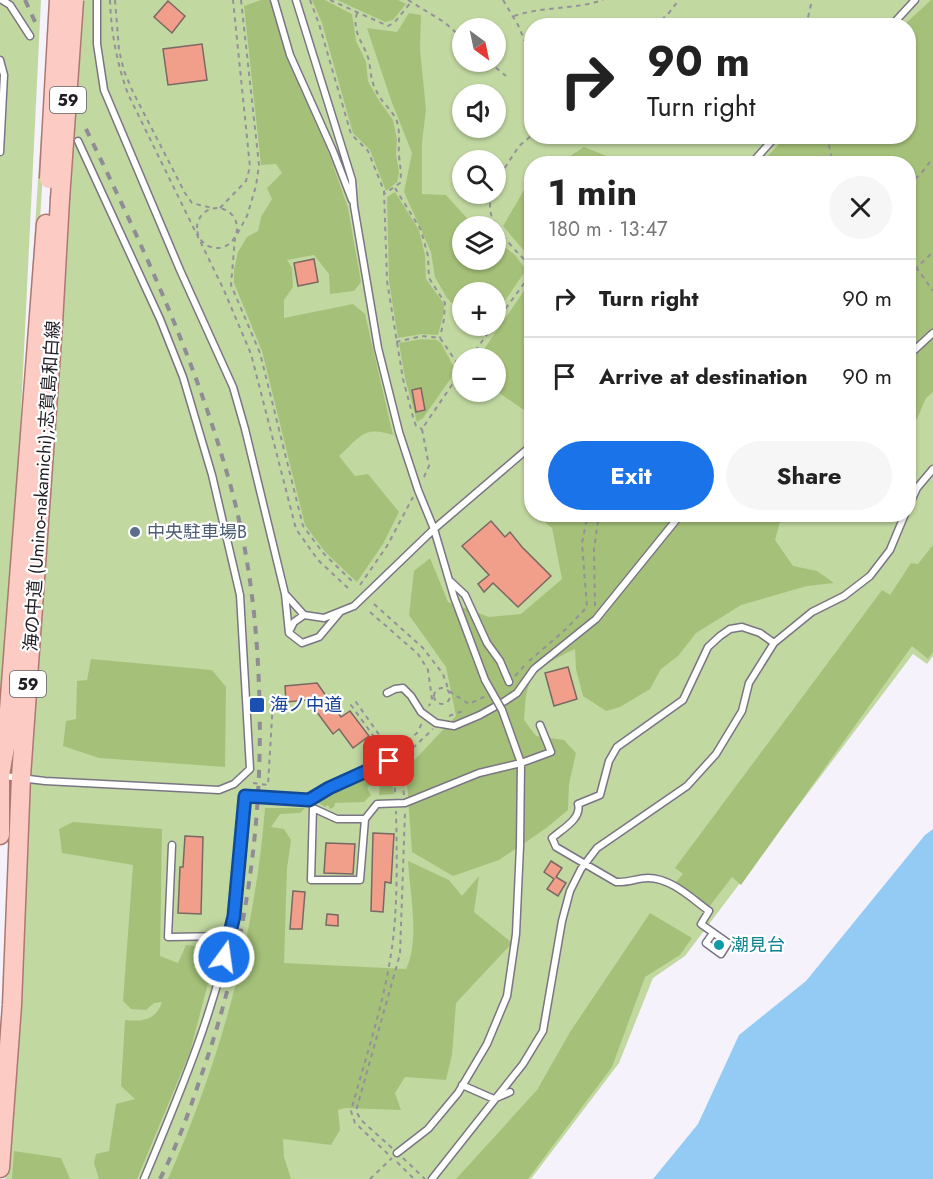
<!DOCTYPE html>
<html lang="en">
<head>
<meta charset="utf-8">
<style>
  :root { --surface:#fff; --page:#f6f6f6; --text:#222; --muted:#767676; --line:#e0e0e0; --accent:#1a73e8 }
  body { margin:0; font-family:Jost,"Noto Sans JP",sans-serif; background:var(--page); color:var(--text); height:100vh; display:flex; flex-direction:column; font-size:22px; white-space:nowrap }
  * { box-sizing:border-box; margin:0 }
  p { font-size:20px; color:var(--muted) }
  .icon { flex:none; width:33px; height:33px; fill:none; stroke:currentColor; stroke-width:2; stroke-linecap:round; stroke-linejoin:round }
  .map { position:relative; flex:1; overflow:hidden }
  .panel { position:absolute; left:524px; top:156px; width:392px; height:366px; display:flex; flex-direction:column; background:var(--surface); border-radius:24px; box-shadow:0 2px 4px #0004 }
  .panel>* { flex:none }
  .guide { position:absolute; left:524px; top:18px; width:392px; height:126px; border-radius:24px; box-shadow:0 2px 4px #0004; background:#fff; color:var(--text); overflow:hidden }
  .needle { width:39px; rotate:147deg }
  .fabs { position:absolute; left:452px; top:18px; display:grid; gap:12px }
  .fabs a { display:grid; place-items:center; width:54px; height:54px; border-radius:50%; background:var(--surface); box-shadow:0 2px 4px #0004; font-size:30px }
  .pin { position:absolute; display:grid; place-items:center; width:51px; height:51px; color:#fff; margin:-26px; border-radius:12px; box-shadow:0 3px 9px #0006 }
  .me { position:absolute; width:66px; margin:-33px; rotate:14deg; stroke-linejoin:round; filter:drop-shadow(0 0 4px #0008) }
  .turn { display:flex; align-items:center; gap:21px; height:126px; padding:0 24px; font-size:27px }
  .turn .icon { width:78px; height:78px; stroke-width:2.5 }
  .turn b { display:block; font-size:42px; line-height:51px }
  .round { display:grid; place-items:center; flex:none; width:63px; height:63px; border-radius:32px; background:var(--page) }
  .overview { display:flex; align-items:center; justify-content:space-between; height:102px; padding:0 24px }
  h1 { font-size:36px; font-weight:700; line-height:45px }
  .action { display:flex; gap:12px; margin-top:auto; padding:12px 24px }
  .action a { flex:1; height:69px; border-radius:36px; background:var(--accent); color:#fff; font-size:24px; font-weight:700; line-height:69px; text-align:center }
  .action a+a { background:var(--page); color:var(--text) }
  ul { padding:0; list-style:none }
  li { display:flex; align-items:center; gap:18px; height:78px; padding:0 24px; border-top:2px solid var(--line) }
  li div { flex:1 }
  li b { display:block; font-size:22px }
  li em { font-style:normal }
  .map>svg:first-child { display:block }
</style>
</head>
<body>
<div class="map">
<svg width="933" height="1179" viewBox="0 0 933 1179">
  <rect width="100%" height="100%" fill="#f5f2fc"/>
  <path fill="#c2d8a1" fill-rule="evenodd" d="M0 0H41L19 454 23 416 41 133 48 97 0 830Z
    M80 0H933V656L927 664 913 654 685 956 653 978 619 1063 531 1179H5L20 995 26 813 50 509 78 68ZM531 26H908V136H531ZM462 28H495V62H462ZM462 94H495V128H462ZM462 160H495V194H462ZM531 164H908V514H531ZM462 226H495V260H462ZM462 292H495V326H462ZM462 358H495V392H462Z"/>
  <path fill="#a5c179" d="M261 0H270L286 56 328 151 348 208 361 282 354 291 330 294 329 274 314 255 287 260 292 268 293 287 284 300V318L353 304 365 314 393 435C364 425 360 437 339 456L355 476 368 474 399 512 383 544 357 582 326 553 305 525 262 351 234 283V270L238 252 247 237 258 231 261 217 272 199 267 188 282 173 276 164 261 165 244 6Z
    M312 0H325L352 14 356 41 366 62 368 81 378 99 393 120 397 139 396 154 399 173 397 182 386 191 370 150 353 133 322 23Z
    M337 0H398L406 4 393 20 385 22Z
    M931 0H933V392L926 398 908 439V164H760L786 137 908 136V26L904 25Z
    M409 13 421 15 420 50 426 110 422 142V194L446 195 474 226H462V260H495V250L501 257 505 247 515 255 526 270 495 315V292H462V313L447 298 435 277 431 252 404 192 412 153 391 100 367 28 397 32Z
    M584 147 609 157 605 163H559Z
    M531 181V259L503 226 528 183Z
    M395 192 419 230 425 255 426 279 444 304V312L438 335 422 334 398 338 389 281 387 197Z
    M530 282 531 284V415L495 390V358H478Z
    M422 339 437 340 441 343 456 371 423 418 417 422 405 378 399 343Z
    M536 515H782L775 540 793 566 817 571 834 583 807 586 741 605 696 633 678 656 661 669 650 689 620 707 606 711 583 696 576 669 575 649C562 655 541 665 532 678 525 689 525 707 524 720L536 736 564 740 576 753 569 784 568 810 545 829 499 860 453 876 412 852 406 769 456 716 446 667 409 615 414 571 430 558 448 602 489 617 521 614 562 579 552 528Z
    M933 545V652L928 659 912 646 741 885 732 877 709 907 676 882 683 874 675 868 882 590 890 595 911 563 918 564Z
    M91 659 212 670 226 687 225 767 99 758 63 746 66 721 76 719 77 681 87 680Z
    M386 770 391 772 394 794 379 795 380 787 373 782 367 788 371 795 364 802 335 803 334 807 330 809 328 805 325 807 316 801 331 792Z
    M265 808H305L300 813 280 814 271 827 284 829 291 840 287 869 284 963 406 969C420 941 410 893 408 861L449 880 462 896 479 876 474 912 512 943 456 1003 452 1055 446 1080 405 1077 395 1093 401 1110 345 1108 338 1110 340 1130 331 1145 283 1139 284 1157 291 1179H168C220 1061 255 937 265 808Z
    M73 822 162 829 160 956 178 963 186 945 217 949 190 1052 137 1179H99L94 1163 96 1154 109 1151 116 1104 135 1099 121 1086 125 1020C143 1022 156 1020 162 1002L154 1003 146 1010 131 1009 123 1001 133 865 62 853 59 829Z
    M650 913 692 938 680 955 645 977 612 1067 528 1179H456L537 1090 570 1032Z
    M14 1151 61 1158 70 1179H12Z"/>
  <path fill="#94cbf4" d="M933 829V1179H653L698 1124 739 1035 806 981 925 835Z"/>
  <path fill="#f19f8b" stroke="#7a6864" stroke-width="1.5" d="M168 1 185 16 172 33 154 17Z
    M202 44 207 80 168 85 163 49Z
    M314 259 318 282 298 286 294 263Z
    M421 388 425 410 416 412 412 390Z
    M491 521 505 537 510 532 522 547 551 576 518 607 493 583 484 592 478 584 489 575 462 546Z
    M568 667 577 699 554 706 545 673Z
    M317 683 341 717 350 711 369 736 353 748 339 729 333 734 308 700 286 702 285 686Z
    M373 833 394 834 391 883 385 882 383 912 371 911Z
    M185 836 203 837 201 914 178 913 180 867H183Z
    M326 843 355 844 353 874 324 873Z
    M551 861 562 868 556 877 566 883 558 896 547 889 554 879 544 872Z
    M293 891 305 892 302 929H290Z
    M327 914 338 915V926L326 925Z"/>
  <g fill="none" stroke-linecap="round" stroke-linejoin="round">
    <g stroke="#7a7584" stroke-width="9">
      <path id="service" d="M2 0 10 5 30 36
        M97 0V44L104 90 180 270 233 387 245 429 285 594 289 633 302 643 319 637 340 612
        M274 0 290 55 333 151 352 200
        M296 0 352 180 354 206 378 348 399 432 418 490 434 529 454 597 485 680
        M891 26 915 0
        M0 60 4 75 0 152
        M751 164 776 136
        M908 356 933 333
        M908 508 917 488 933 469
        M449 580 465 595 487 643 500 661 509 682
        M286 595 304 615 324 618 354 606 434 529 531 446
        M289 632 294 622 304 615
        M387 693 395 689 403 688 411 696 421 712 436 723 454 726 480 715 505 701 517 693 534 669 596 619 681 514
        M4 776 45 781 219 790 234 784 250 769 240 595 212 475 183 377 160 319 78 141
        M365 819H337L313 808 311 880H360L365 819 377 804 405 803 479 773 521 763 551 752 540 725
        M172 845 168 937 229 936
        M713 933 706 943 721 954 728 943 701 924 709 911C691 898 671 878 648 878 637 878 628 883 616 882L556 847 552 838C562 829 582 819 578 804L600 795 609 761 617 747 683 700 708 647 720 636 730 629 742 627 760 633 774 643
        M462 1085 494 1099 510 1092
        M397 1153 428 1129 458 1093 487 1044 507 996 516 934 520 846 521 763 502 710
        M144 1179C179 1095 216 1009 233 919 241 879 242 836 245 796L309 800 329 788 389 761
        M432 1179 523 1064 543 1031 562 921 570 891 581 869 597 848 687 786 716 754 742 711 749 683 774 643 812 612 844 596 870 576 890 550 905 514"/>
    </g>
    <g stroke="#ad7772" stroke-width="21">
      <path id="primary" d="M0 835V775L7 736 46 224
        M0 1168 12 1005 21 777 53 324 60 199"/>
    </g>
    <path stroke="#94919a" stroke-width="2" stroke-dasharray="4.5 4.5" stroke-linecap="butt" d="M110 0C111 32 117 64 128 94L223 288 251 354 296 529 318 560 350 590
      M115 0 119 50 124 71 133 92 185 193 192 203 212 208
      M241 0 259 165 256 186 247 216 235 238 231 285 260 353 303 526 324 554 355 584
      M310 0 319 24 351 134 368 151 384 191 387 281 403 379 413 417 416 426 422 429
      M330 0 388 26 395 22 411 2
      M408 0 444 22 462 38
      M503 0 518 25 529 51
      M357 13C351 33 365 44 369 61 372 78 370 80 379 96 384 104 392 111 396 119 401 131 398 144 399 156 400 166 402 173 400 183L384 194
      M514 16C543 6 574 10 603 0
      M655 26 668 14 679 0
      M806 26 812 0
      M489 62 506 76
      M827 136 833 164
      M609 164 612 160
      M495 183 519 146 531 136
      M908 184 920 175 933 158
      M395 188 421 230 428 256 429 278 445 303 444 319 440 338
      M491 194C490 201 489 210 492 217 496 230 520 257 531 265
      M197 228a20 20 0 1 1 40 0a20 20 0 1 1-40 0Z
      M220 208 246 181 250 167 233 0
      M908 251 916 267 933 291
      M908 276 933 252
      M495 323 531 274
      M396 342 422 336 440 338 462 370
      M470 358 493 326
      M424 477 429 466 422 429 462 370
      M360 585 387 546 413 497
      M374 604 423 648 443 674 449 691 469 704 486 696
      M595 606 594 549 599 514
      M370 612 418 654 428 670 432 699 429 706
      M529 661 566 629 587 607 582 543 588 514
      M515 676 525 665
      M434 696a8 8 0 1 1 16 0a8 8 0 1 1-16 0Z
      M449 716 466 710
      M385 752 351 705 356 702 392 753
      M394 753 417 733 422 723
      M393 770 395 779V794
      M253 783 268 785 273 701
      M404 795 401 770 398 762 433 729
      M392 1148 361 1120 356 1111 400 954 405 812
      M388 1154 355 1123 351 1111C365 1059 383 1007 391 954 398 912 397 855 396 811
      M403 1158 425 1179
      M397 1162 414 1179
      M370 1179 392 1158"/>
    <use href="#service" stroke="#fff" stroke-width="6"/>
    <use href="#primary" stroke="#fbcbc4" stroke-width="18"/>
    <path stroke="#8f8c95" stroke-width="4" stroke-dasharray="8 8" stroke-linecap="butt" d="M25 0 37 26
      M86 129C143 246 198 365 232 491 247 548 255 607 258 665 266 810 248 946 199 1082 188 1115 176 1148 160 1179"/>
    <g stroke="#7a7584" stroke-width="9" stroke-linecap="butt">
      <path id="service-bridge" d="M485 680 502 710"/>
    </g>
    <g stroke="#ad7772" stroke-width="21" stroke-linecap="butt">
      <path id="primary-bridge" d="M49 179 59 0
        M60 199 74 0"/>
    </g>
    <use href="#service-bridge" stroke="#fff" stroke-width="6"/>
    <use href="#primary-bridge" stroke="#fbcbc4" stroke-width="18"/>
  </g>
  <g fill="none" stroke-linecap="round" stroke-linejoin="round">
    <g stroke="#114b97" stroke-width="15">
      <path id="route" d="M224 957 234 916 245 796 309 800 329 788 389 761"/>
    </g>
    <use href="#route" stroke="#1a73e8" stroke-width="10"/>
  </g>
  <circle fill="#5c6f8a" stroke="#fff" stroke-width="2" cx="135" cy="532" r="6"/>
  <rect fill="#1a4fb4" stroke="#fff" stroke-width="2" x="249" y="697" width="16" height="16" rx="3"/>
  <circle fill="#0f9aa8" stroke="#fff" stroke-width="2" cx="719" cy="945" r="6"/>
  <g text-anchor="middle" stroke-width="4.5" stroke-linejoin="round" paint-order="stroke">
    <g fill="#fff" stroke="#626065" stroke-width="1.5">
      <rect x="50" y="87" width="36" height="26" rx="4.5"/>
      <rect x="10" y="671" width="36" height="26" rx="4.5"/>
    </g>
    <g font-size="16" font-weight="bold" fill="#1f1c23">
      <text x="68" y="106">59</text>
      <text x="28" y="690">59</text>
    </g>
    <g font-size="18" fill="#1f1c23" stroke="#fff">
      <text transform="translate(42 486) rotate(-86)" y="6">海の中道 (Umino-nakamichi);志賀島和白線</text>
    </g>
    <g font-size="18" fill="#4e5e75" stroke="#fff" text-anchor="start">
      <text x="147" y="538">中央駐車場B</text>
    </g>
    <g font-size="18" fill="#164399" stroke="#fff" text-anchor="start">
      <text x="270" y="711">海ノ中道</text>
    </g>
    <g font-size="18" fill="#0d838f" stroke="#fff" text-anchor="start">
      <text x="731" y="951">潮見台</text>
    </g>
  </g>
</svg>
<div class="fabs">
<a><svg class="needle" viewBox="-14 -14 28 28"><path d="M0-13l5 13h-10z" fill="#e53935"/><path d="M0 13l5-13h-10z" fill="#767676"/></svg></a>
<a><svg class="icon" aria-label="sound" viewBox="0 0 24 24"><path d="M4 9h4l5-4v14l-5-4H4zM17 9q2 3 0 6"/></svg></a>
<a><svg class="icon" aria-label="search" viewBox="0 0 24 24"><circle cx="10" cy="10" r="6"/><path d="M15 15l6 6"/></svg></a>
<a><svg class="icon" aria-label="layers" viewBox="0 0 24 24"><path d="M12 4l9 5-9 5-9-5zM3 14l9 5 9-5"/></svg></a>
<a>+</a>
<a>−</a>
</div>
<div class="pin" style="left:389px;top:761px;background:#d93025"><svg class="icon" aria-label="arrive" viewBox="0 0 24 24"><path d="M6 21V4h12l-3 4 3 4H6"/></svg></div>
<svg class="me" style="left:224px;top:957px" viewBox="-20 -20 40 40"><circle r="17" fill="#1a73e8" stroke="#fff" stroke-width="3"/><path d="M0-11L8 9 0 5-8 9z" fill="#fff"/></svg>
<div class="guide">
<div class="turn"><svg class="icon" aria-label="right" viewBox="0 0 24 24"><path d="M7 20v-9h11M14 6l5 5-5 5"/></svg><div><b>90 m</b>Turn right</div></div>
</div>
<section class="panel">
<div class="overview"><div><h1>1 min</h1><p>180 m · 13:47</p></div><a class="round"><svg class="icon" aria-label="close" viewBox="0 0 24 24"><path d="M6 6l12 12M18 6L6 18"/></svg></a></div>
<ul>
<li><svg class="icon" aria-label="right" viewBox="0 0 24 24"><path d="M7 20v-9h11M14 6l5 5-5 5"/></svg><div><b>Turn right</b></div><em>90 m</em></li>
<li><svg class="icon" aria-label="arrive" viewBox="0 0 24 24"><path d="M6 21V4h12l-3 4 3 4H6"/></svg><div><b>Arrive at destination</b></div><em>90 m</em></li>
</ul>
<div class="action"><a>Exit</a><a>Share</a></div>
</section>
</div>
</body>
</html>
